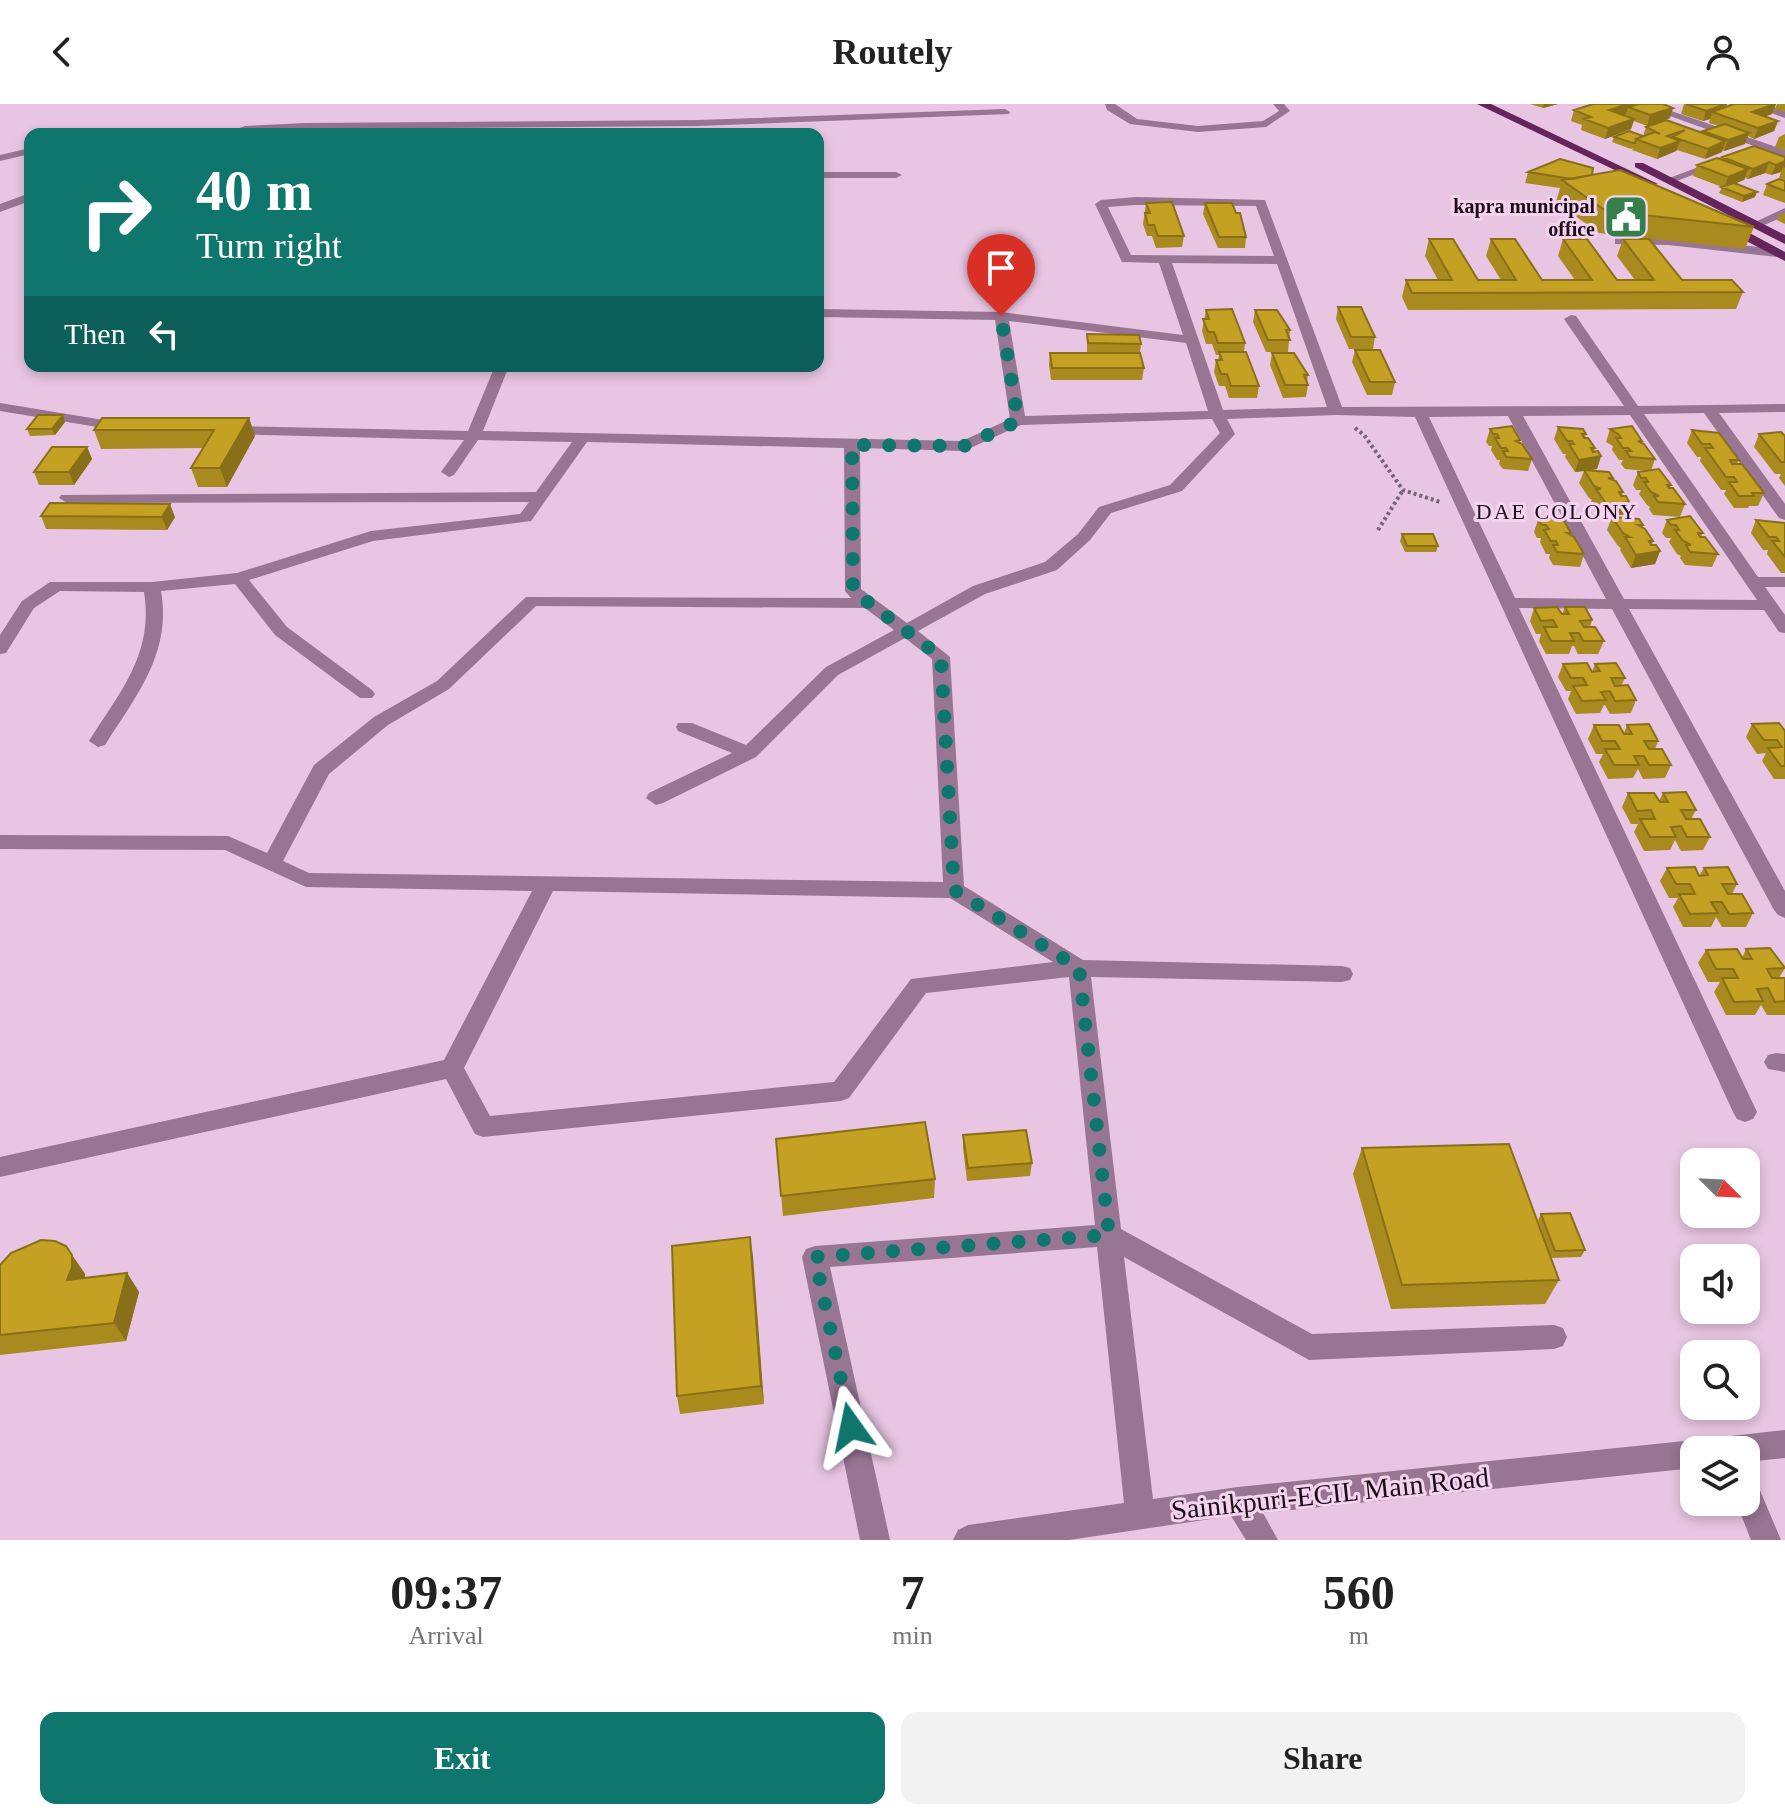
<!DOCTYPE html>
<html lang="en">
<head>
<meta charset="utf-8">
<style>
  :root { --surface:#fff; --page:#f2f2f2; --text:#222; --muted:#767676; --accent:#0f766e }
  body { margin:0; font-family:"Times New Roman",serif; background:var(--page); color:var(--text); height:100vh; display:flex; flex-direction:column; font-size:30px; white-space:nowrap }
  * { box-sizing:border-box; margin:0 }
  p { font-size:26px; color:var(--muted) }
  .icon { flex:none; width:44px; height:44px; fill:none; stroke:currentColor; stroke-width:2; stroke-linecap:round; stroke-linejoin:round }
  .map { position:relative; height:1436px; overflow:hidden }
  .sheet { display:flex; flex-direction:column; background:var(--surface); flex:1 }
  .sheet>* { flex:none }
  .guide { position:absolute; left:24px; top:24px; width:800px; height:244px; border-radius:16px; box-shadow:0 4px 12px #0003; background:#0f766e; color:#fff; overflow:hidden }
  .needle { width:52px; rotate:114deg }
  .buttons { position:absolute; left:1680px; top:1044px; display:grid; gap:16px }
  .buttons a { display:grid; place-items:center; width:80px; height:80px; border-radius:16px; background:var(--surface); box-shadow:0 4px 12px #0003; font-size:40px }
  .pin { position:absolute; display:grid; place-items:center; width:68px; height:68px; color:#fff; margin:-82px -34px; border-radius:50% 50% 50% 0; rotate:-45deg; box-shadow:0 0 8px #0007 }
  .pin .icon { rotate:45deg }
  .me { position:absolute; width:88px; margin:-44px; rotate:348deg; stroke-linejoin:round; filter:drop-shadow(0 0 6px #0008) }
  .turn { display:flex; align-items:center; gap:28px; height:168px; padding:0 40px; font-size:36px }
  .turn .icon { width:104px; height:104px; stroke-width:2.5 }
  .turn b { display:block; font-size:56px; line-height:68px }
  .then { display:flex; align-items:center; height:76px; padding:0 40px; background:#0003; gap:16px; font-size:30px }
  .eta { display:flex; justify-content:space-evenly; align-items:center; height:136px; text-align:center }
  .eta b { font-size:48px; font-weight:700; line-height:56px }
  .action { display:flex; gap:16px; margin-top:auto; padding:16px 40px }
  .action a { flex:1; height:92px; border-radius:16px; background:var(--accent); color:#fff; font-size:32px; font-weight:700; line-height:92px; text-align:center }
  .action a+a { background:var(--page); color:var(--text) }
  header { display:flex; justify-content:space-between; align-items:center; height:104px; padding:0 40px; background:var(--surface); font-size:36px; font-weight:700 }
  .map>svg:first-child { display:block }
</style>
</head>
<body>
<header><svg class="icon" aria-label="back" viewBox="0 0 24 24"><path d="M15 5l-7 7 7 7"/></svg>Routely<svg class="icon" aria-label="person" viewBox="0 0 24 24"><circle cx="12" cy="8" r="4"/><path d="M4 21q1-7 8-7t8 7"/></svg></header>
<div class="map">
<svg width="1785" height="1436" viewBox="0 0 1785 1436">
  <rect width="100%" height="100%" fill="#e8c5e2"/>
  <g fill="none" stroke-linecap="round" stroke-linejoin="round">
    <path stroke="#7a6376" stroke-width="4" stroke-dasharray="3 3" stroke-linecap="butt" d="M1355 324 1364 331 1403 386 1440 398
      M1378 426 1403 386"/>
    <path fill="#987593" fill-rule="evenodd" d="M1105 0H1115L1137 15 1198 22 1263 17 1279 7 1273 0H1284L1290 7 1266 23 1198 28 1130 20 1107 6Z
      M1636 0H1651L1785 46V53Z
      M1747 0H1763L1785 7V14Z
      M1005 5 1010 8 1009 10 698 22 306 25 223 30 245 22 306 19 698 16Z
      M30 44V50L0 57V51Z
      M1717 56 1727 58 1674 78 1664 76Z
      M818 68H896L902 71 896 74H818Z
      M30 89V97L0 108V100Z
      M1136 93 1265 96 1342 303 1624 302 1564 215 1571 211 1576 212 1638 302 1785 300V308L1719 309 1785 400V416L1779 414 1704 309 1644 310 1758 473H1785V483H1765L1785 511V529L1779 528 1764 506 1629 505 1785 787V814L1778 811 1774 806 1612 505 1519 504 1757 1008 1753 1015 1745 1018 1737 1015 1733 1008 1415 313 1336 311 1227 315 1235 330 1182 387 1111 409 1090 436 1057 466 985 490 918 527 950 553 964 782 1083 856 1342 862 1350 864 1353 870 1350 876 1342 878 1091 873 1121 1125 1312 1230 1554 1221 1563 1224 1567 1233 1563 1242 1554 1245 1309 1256 1124 1153 1153 1395 1238 1383 1694 1336 1704 1340 1706 1346H1694V1364L1263 1409 1278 1436H1246L1231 1412 1069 1436H953L958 1426 968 1421 1124 1399 1097 1143 830 1163 890 1436H860L802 1153 806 1145 815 1142 1095 1121 1069 873 926 889 849 994 841 997 483 1033 475 1030 446 975 0 1073V1053L444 956 532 787 306 783 225 746 0 745V731L228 732 267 749 314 661 374 613 437 577 526 493 851 494 845 487 844 344 587 338 531 417 373 437 249 476 287 523 372 586 375 590 372 594H360L275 531 235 480 161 487C172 549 136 592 105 641L98 643 89 637C120 588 154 550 144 488L60 487 34 504 6 549 0 550V531L22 497 50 478H152L237 469 371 427 520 410 529 398 67 399 59 394 61 391 536 388 572 338 478 336 454 371 449 373 441 368 464 336 226 330 219 326 226 322 468 327 495 262H509L483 327 962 337 1010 315 995 216 818 213V205L1001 208 1183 231 1159 159 1122 158 1095 100 1101 96ZM1136 101 1256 102 1274 152 1131 151 1108 103ZM1172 159 1277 160 1327 303 1223 306ZM1009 217 1186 239 1208 307 1025 312ZM1630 311 1757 496 1624 495 1523 312ZM1508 312 1606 495 1515 494 1429 313ZM1212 315 1220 329 1170 381 1099 403 1078 430 1045 458 973 482 907 519 861 485 860 344 964 347 1021 321ZM536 502 865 504 894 526 826 563 746 641 692 619H678L676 623 678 627 732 649 649 689 646 694 656 701 663 699 756 653 838 571 905 534 932 555 943 778 309 769 283 757 329 670 388 621 449 585ZM553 787 950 794 1053 858 911 875 834 978 490 1012 464 964Z
      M1785 104V112L1757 124 1751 120Z
      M1619 133H1668L1777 145 1783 149 1777 153 1668 141 1615 140V134Z
      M0 299 122 319 129 323 122 327 0 307Z
      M1776 949 1785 950V968L1768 965 1764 958 1768 951Z
      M1785 1326V1354L1746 1358V1346H1717L1721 1336 1731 1332Z
      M1746 1373 1756 1377 1781 1436H1751L1736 1398H1746Z"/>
    <path fill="#64255d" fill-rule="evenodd" d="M1477 0H1491L1658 80 1648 82Z
      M1635 59H1643L1785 131V140L1635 63Z
      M1721 118H1729L1785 148V157L1721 124Z"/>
  </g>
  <path fill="#a98a1e" d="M1530 0H1558L1543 4Z
    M1663 0 1670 14 1647 22 1634 17 1631 25 1605 35 1581 26 1582 21 1571 17 1574 6Z
    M1684 0H1727L1726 3 1729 2 1730 0H1776L1772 10 1765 12 1778 17 1774 27 1754 35 1748 32 1745 40 1724 47 1722 46V48L1705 55 1677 46 1676 47 1657 55 1632 46 1633 44 1631 45 1612 38 1614 33 1643 32 1646 23 1703 29V27L1719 22 1709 19 1710 15 1703 17 1681 10Z
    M1777 0H1785V8L1775 5Z
    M1785 30V47L1775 43 1779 33Z
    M1783 52H1785V76L1779 74 1781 68 1771 71 1765 69 1748 75 1745 74 1744 76 1736 79 1755 93 1742 98 1719 89 1722 83 1693 72 1697 61 1721 55 1722 53Z
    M1528 68 1592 71 1754 123 1745 145 1599 129 1556 98 1560 84 1525 79Z
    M1785 77V99L1763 91 1767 80Z
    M1146 99 1184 132 1182 143 1156 144 1152 132H1147L1143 120Z
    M1205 99 1246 133 1245 144H1218L1203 110Z
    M1785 109V120L1777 116 1779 111Z
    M1429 135 1478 176H1501L1486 152 1491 135 1542 176H1575L1558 152 1563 135 1617 176H1635L1617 152 1623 135 1682 176 1743 188 1736 205 1408 206 1402 193 1406 176H1438L1425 152Z
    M1338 203 1375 233 1373 245H1349L1336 215Z
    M1206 206 1245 239 1244 248 1259 282 1257 294H1229L1225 282H1219L1214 268 1216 256H1218L1219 251H1216L1212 240H1206L1202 227Z
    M1255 206 1290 226 1288 248H1266L1253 218Z
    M1087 230 1141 240 1140 249 1144 264 1142 276H1051L1049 261 1050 249H1087Z
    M1355 246 1395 278 1392 291H1367L1352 258Z
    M1272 249 1308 271 1307 278 1308 281 1306 293 1283 294 1270 261Z
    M249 314 255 332 227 383H198L191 364 203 344 101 345 94 326Z
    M65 318 55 331 30 332 27 325Z
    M1558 323 1586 330 1585 334 1595 344 1594 348 1601 352 1597 365 1587 366 1613 374V376L1623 388 1622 392 1629 398 1625 410 1602 414 1591 398 1592 396 1589 394 1579 379 1584 367 1575 368 1565 353 1566 350H1563L1554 335Z
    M1490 325 1520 336V339L1532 355 1528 367 1503 365 1499 360 1500 356H1497L1491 346 1492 342H1489L1486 338Z
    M1610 325 1642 337 1641 338 1655 355 1651 367 1671 381 1670 384 1685 400 1680 413 1653 411 1649 405 1650 403 1647 401 1639 390 1641 386H1636L1633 381 1638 368 1648 367 1625 365 1621 360 1623 356H1619L1612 346 1613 342 1606 338Z
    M1692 326 1739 356 1737 360 1764 389 1758 402H1749L1748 404H1734L1724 390 1726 386H1721L1700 357 1701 353H1697L1687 339Z
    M1759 330 1785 332V382L1779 374 1781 370H1775L1754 343Z
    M87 343 92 355 74 381H39L34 368Z
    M41 412 175 413 167 426 46 425Z
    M1612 413 1643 421 1642 423 1653 437 1652 441 1660 447 1655 460 1631 464 1620 446 1621 444 1618 442 1607 426Z
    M1538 416 1571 429V431L1584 450 1580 463 1553 461 1549 454 1550 450H1546L1540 438 1541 434H1537L1534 428Z
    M1667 416 1703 429 1701 433 1718 450 1712 463 1685 461 1680 454 1681 452 1677 450 1669 438 1671 434H1666L1662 429Z
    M1756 416 1785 419V469H1781L1767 450 1768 446H1763L1751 429Z
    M1402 430 1438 442 1436 448H1405L1400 437Z
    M1565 503 1592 516 1590 523 1604 537 1598 550H1578L1574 542H1572L1569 550H1546L1539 537 1541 530H1536L1530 517 1534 504 1562 510Z
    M1563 560 1592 568 1595 560 1625 574 1621 582 1636 596 1631 609 1610 610 1605 601H1604L1600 609 1576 610 1568 595 1571 587H1566L1558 573Z
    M1752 620 1785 627V675H1774L1762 657 1766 649 1757 650 1746 633Z
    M1594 621 1624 629 1627 621 1658 637 1655 645 1671 661 1665 674 1643 675 1638 665 1633 674 1608 675 1599 658 1603 650H1596L1588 635Z
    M1628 689 1659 697 1663 689 1696 706 1691 715 1710 733 1703 746 1681 747 1675 736 1670 746 1644 747 1634 728 1638 720H1631L1622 703Z
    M1667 764 1699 772 1704 764 1737 780 1732 790 1753 809 1746 823H1722L1716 813 1711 823H1683L1673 803 1678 794H1669L1660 777Z
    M1746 845 1785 864 1779 874H1785V911H1767L1761 901 1755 911H1726L1714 888 1720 878H1708L1698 859 1706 846 1742 854Z
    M963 1031 1032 1059 1030 1072 967 1077 963 1044Z
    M776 1035 935 1075 934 1094 783 1112Z
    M1362 1044 1559 1176 1545 1200 1391 1205 1353 1070Z
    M1541 1110 1585 1146 1581 1153 1551 1154 1538 1116Z
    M750 1133 764 1300 680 1310 677 1292Z
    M66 1142 85 1170V1174L127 1169 139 1188 126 1237 0 1251V1161Z"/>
  <path fill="#897018" d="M1544 0H1558L1543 4Z
    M1628 0H1645L1628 3 1626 10 1606 16 1609 6Z
    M1727 0 1724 10 1712 8 1710 15 1703 17 1706 7Z
    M1776 0 1772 10 1749 19 1752 8Z
    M1673 4 1670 14 1647 22 1650 11Z
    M1634 15 1631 25 1605 35 1608 24Z
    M1778 17 1774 27 1754 35 1758 24Z
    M1749 29 1745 40 1724 47 1728 36Z
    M1680 37 1676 47 1657 55 1660 44Z
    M1725 37 1722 48 1705 55 1708 45Z
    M1785 57V64L1783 63 1781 68 1771 71 1776 61Z
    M1769 58 1765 69 1748 75 1753 65Z
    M1748 65 1744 76 1724 84 1728 73Z
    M1757 88 1755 93 1742 98 1744 92Z
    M63 311 65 318 55 331 52 325Z
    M249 314 255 332 227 383 220 364Z
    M87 343 92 355 74 381 69 368Z
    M1601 352 1597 365 1575 368 1579 356Z
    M1629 398 1625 410 1602 414 1607 401Z
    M170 400 175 413 167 426 162 413Z
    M1660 447 1655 460 1631 464 1636 451Z
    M750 1133 753 1152 764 1300 761 1282Z
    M72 1151 85 1170V1182L67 1176Z
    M127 1169 139 1188 126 1237 114 1219Z"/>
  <path fill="#c4a023" stroke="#897018" stroke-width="2" d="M1593 0H1628L1609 6 1634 15 1608 24 1584 15 1591 13 1574 6Z
    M1639 0H1663L1673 4 1650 11 1628 3Z
    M1686 0H1726L1706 7Z
    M1733 0H1775L1752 8 1778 17 1758 24 1712 8 1734 0Z
    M1666 16 1725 37 1708 45 1673 33 1685 26 1667 32 1680 37 1660 44 1636 35 1655 28 1660 30 1646 23Z
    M1725 20 1749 29 1728 36 1703 27Z
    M1629 27 1643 32 1636 35 1635 39H1633L1614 33Z
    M1754 42 1785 53V57L1776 61 1769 58 1753 65 1722 53Z
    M1717 54 1748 65 1728 73 1697 61Z
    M1560 55 1593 64 1592 71 1572 75 1528 68Z
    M1620 66 1754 123 1606 107 1562 76Z
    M1779 75 1785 77V87L1767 80Z
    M1734 79 1757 88 1744 92 1721 83Z
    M1172 98 1184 132H1158L1154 121H1148L1145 109H1150L1146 99Z
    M1205 99H1232L1236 109H1240L1246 133H1219Z
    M1429 135H1453L1478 176H1516L1491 135H1515L1542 176H1592L1563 135H1587L1617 176H1654L1623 135H1649L1682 176H1732L1743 188 1412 189 1406 176H1452Z
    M1338 203H1361L1375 233H1351Z
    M1232 205 1245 239H1218L1214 228H1208L1203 215H1209L1206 206Z
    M1255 206H1277L1290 226H1286L1290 236H1268Z
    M1087 230 1139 231 1141 240 1088 239Z
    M1355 246H1380L1395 278H1370Z
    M1219 248H1246L1259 282H1231L1227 270H1221L1216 256H1222Z
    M1050 249H1140L1144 264H1052Z
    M1272 249H1294L1308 271H1304L1308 281H1285Z
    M38 311H63L52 325H27Z
    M102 314H249L220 364H191L214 326H94Z
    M1512 322 1520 336 1516 337 1522 340 1532 355 1506 353 1503 347H1508L1506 344H1501L1495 334H1499L1497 330H1493L1490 325Z
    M1632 322 1642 337H1638L1644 340 1655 355 1630 353 1626 347H1631L1628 344H1623L1616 334H1621L1618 330 1610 325Z
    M1558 323 1583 325 1586 330H1582L1584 334H1588L1595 344H1591L1593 348 1598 347 1601 352 1579 356 1569 340H1574L1572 337H1567Z
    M1692 326 1719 329 1739 356H1730L1732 360H1742L1764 389H1752L1754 392H1739L1729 378H1737L1734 373H1726L1705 344H1713L1710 340H1702Z
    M1781 328 1785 332V358H1781L1759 330Z
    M52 343H87L69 368H34Z
    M1659 365 1671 381H1667L1669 384H1673L1685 400 1658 398 1654 392H1659L1651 388 1644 378H1648L1646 374H1641L1638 368Z
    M1584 366 1609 368 1613 374H1608L1616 377 1623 388H1619L1621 392H1626L1629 398 1607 401 1596 385H1601L1594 382Z
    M50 399 170 400 162 413 41 412Z
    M1561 412 1571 429H1567L1574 433 1584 450 1557 448 1553 441H1558L1556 437H1551L1544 426 1549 425 1546 421H1542L1538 416Z
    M1690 412 1703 429H1698L1700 433H1705L1718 450 1690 448 1686 441H1691L1683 437 1675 426H1679L1676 421H1671L1667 416Z
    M1612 413 1639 415 1643 421H1638L1645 425 1653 437H1649L1651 441H1656L1660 447 1636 451 1625 433H1630L1623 429Z
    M1756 416 1785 419V453L1772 437H1779L1776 433H1769Z
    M1402 430H1433L1438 442H1407Z
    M1557 503 1562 510H1569L1565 503H1585L1592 516 1580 517 1584 523H1595L1604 537H1583L1579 529H1570L1574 537H1551L1544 523H1557L1553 516 1541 517 1534 504Z
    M1587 559 1592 568 1600 567 1595 560 1616 559 1625 574H1611L1615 582 1628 581 1636 596 1615 597 1610 587 1601 588 1606 596 1582 597 1573 582 1587 581 1583 574H1571L1563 560Z
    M1779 619 1785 627V662H1781L1768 644 1782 643 1777 636H1764L1752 620Z
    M1649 620 1658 637H1644L1649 645H1662L1671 661H1649L1644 652H1634L1639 661H1614L1605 645H1620L1615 637H1602L1594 621H1619L1624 630H1632L1627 621Z
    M1686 688 1696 706H1681L1686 715H1700L1710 733H1687L1681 722 1671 723 1676 733H1650L1640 715H1655L1651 706 1637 707 1628 689H1654L1660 698H1668L1663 689Z
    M1695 763 1699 772 1708 771 1704 764 1728 763 1737 780H1722L1728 790H1742L1753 809 1729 810 1722 798H1711L1718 809 1690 810 1679 790H1695L1690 780H1676L1667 764Z
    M1770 844 1785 864 1767 865 1772 874H1785V897L1775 898 1768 884 1757 885 1763 897 1734 898 1722 874H1738L1733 865H1716L1706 846 1737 845 1743 855H1752L1746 845Z
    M925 1018 935 1075 781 1092 776 1035Z
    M1026 1026 1032 1059 968 1064 963 1031Z
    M1509 1040 1559 1176 1402 1181 1362 1044Z
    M1570 1109 1585 1146 1555 1147 1541 1110Z
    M750 1133 761 1282 677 1292 672 1142Z
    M41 1136 55 1137 66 1142 72 1151V1163L67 1176 127 1169 114 1219 0 1231V1161L11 1149Z"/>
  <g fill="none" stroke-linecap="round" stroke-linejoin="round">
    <path stroke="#0f766e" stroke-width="14" stroke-dasharray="0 25.2" d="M851 1323 815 1153 1109 1131 1079 864 954 786 941 553 853 487 852 341 964 342 1018 317 1001 212"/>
  </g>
  <defs>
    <g id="civic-square" transform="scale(2.3)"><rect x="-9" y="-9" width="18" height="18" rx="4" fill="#357f4d" stroke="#f5d2f0"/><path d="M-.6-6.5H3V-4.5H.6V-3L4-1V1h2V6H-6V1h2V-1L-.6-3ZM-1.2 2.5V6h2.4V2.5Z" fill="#fff"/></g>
  </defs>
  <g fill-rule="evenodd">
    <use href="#civic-square" x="1626" y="113"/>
  </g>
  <g text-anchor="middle" stroke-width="6" stroke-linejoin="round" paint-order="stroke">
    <g font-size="20" font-weight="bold" fill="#1a0e18" stroke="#f5d2f0" text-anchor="end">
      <text x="1595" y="109">kapra municipal<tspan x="1595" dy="23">office</tspan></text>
    </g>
    <g font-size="22" letter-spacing="2" fill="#1a0e18" stroke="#f5d2f0">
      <text x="1557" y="415">DAE COLONY</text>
    </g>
    <g font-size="28" fill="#1a0e18" stroke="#f5d2f0">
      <text transform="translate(1330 1389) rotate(-6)" y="10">Sainikpuri-ECIL Main Road</text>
    </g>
  </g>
</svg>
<div class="buttons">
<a><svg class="needle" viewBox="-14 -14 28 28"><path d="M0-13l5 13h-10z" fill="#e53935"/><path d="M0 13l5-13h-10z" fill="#767676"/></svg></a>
<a><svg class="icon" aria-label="sound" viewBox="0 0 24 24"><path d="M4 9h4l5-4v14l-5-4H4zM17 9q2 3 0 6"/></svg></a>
<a><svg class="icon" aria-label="search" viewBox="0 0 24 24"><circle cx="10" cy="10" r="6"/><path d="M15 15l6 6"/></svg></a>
<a><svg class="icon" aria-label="layers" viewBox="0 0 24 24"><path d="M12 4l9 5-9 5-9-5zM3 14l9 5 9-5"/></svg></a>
</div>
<div class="pin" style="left:1001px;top:212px;background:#d93025"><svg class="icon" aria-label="arrive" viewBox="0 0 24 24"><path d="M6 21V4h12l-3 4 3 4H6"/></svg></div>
<svg class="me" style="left:851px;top:1323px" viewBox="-20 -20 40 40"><path d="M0-17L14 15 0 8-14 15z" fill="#0f766e" stroke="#fff" stroke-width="4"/></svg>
<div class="guide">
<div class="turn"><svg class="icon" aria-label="right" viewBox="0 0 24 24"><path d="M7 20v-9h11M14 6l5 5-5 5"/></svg><div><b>40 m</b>Turn right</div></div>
<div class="then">Then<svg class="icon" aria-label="left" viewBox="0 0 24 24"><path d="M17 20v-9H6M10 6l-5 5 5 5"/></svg></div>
</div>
</div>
<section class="sheet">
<div class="eta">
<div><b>09:37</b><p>Arrival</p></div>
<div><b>7</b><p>min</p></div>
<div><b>560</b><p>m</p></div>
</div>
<div class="action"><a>Exit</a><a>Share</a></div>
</section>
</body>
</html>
